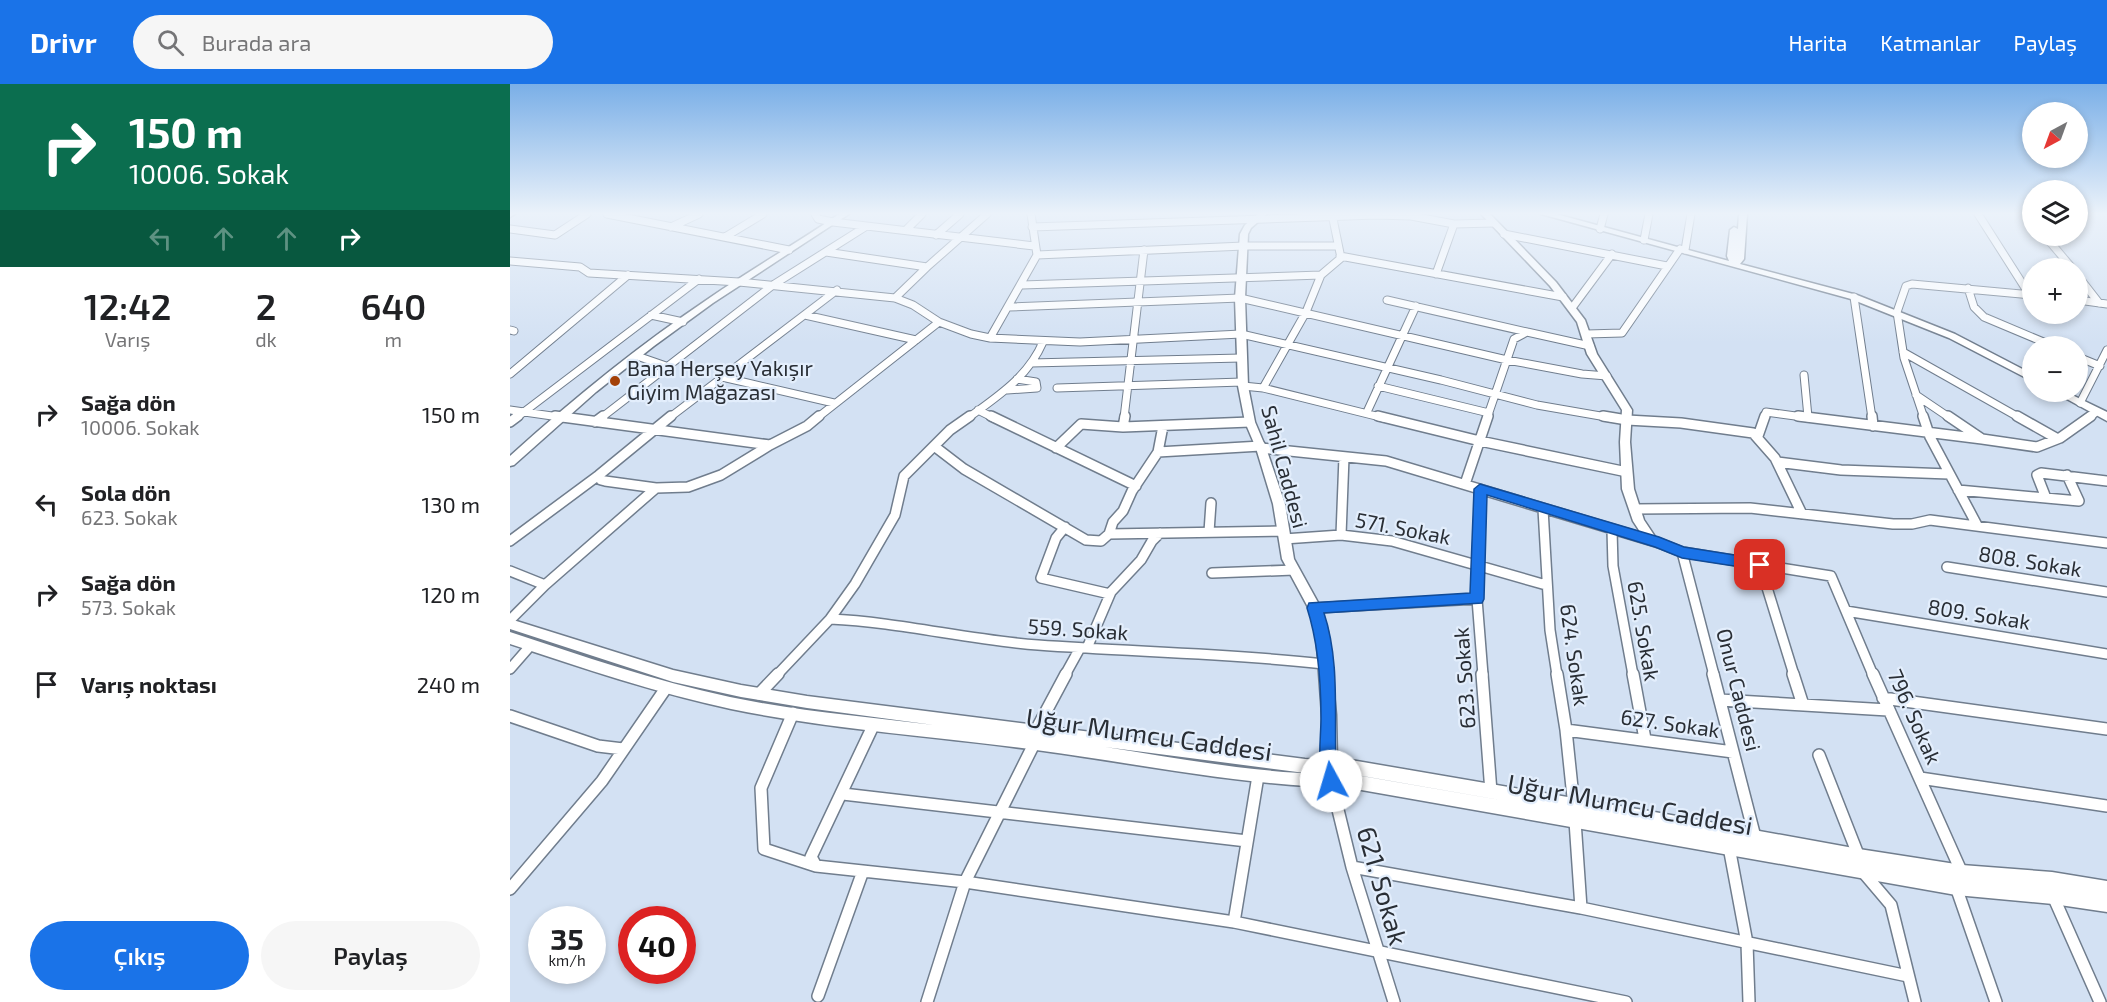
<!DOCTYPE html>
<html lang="tr">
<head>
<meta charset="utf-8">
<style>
  :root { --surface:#fff; --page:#f6f6f6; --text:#202124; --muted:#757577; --accent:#1a73e8 }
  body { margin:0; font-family:"Exo 2",sans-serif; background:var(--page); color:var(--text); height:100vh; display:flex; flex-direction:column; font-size:22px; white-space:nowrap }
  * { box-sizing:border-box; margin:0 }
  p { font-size:20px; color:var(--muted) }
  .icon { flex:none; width:33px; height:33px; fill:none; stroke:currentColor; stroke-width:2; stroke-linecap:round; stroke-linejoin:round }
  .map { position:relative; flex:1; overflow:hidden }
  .sheet { display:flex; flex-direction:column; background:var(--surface); width:510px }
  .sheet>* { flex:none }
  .guide { background:#0b6e4f; color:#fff; overflow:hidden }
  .needle { width:39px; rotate:221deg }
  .tools { position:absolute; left:1512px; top:18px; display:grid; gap:12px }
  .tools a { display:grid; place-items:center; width:66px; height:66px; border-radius:50%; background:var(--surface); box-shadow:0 3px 9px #0003; font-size:30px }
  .speed { position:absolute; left:18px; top:822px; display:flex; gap:12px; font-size:30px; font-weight:700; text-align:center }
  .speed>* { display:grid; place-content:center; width:78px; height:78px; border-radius:50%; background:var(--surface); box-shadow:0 3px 9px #0003; line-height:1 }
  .speed small { font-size:15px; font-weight:400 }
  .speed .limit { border:9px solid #d22; background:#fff; color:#111 }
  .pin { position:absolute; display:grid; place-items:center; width:51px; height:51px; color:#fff; margin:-26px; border-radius:12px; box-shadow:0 3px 9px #0006 }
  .me { position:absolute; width:66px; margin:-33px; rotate:354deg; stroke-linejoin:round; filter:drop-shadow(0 0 4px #0008) }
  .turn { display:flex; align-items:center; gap:21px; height:126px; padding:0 30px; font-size:27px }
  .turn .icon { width:78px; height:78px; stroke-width:2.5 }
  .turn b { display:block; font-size:42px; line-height:51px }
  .lanes { display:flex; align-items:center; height:57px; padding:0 30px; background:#0003; justify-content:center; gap:30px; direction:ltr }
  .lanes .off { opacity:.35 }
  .eta { display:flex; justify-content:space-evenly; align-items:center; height:102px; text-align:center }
  .eta b { font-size:36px; font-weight:600; line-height:42px }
  .button { display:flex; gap:12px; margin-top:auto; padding:12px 30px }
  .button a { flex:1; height:69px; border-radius:36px; background:var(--accent); color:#fff; font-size:24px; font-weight:600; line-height:69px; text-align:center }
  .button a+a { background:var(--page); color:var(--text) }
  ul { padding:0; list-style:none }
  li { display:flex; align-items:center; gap:18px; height:90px; padding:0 30px }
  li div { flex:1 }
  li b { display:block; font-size:22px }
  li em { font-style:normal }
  header { display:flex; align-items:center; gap:36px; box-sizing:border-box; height:84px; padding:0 30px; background:var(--accent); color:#fff }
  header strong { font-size:28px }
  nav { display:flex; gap:33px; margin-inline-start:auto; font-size:21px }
  .search { width:420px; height:54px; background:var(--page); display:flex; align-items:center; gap:15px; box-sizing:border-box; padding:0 21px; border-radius:33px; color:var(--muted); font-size:22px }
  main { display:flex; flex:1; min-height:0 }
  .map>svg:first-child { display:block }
</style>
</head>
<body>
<header>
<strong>Drivr</strong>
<div class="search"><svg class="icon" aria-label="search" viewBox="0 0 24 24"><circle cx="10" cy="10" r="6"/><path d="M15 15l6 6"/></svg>Burada ara</div>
<nav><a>Harita</a><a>Katmanlar</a><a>Paylaş</a></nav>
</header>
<main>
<section class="sheet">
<div class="guide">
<div class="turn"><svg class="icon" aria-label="right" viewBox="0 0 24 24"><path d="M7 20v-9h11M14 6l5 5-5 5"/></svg><div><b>150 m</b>10006. Sokak</div></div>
<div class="lanes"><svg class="icon off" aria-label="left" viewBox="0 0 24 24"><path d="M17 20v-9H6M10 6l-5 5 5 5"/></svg><svg class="icon off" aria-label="ahead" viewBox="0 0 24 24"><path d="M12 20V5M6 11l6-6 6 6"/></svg><svg class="icon off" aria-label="ahead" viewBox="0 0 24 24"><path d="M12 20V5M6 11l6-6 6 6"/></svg><svg class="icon" aria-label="right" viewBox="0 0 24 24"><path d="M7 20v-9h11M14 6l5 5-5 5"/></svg></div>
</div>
<div class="eta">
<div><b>12:42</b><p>Varış</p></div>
<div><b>2</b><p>dk</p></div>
<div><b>640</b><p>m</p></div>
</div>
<ul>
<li><svg class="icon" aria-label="right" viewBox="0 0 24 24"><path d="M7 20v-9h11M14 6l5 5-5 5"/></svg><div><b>Sağa dön</b><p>10006. Sokak</p></div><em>150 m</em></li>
<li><svg class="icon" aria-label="left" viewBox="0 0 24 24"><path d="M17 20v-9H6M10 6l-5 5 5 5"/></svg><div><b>Sola dön</b><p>623. Sokak</p></div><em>130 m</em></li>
<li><svg class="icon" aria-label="right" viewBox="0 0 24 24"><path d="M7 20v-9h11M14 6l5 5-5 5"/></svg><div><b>Sağa dön</b><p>573. Sokak</p></div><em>120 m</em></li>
<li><svg class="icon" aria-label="arrive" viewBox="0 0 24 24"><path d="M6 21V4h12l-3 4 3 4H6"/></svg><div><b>Varış noktası</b></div><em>240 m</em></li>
</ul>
<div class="button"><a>Çıkış</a><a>Paylaş</a></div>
</section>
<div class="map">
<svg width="1597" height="918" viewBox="0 0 1597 918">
  <rect width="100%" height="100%" fill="#d3e1f3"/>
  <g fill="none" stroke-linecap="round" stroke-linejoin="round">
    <g stroke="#707d8d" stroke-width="9">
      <path id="street-far2" d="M97 130 279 166
        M305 130 308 135 323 138 524 162
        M1468 130 1519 210
        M1517 130 1522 136
        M161 143 189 130
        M522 143 866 131 901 132 944 140 983 139
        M0 145 45 151 77 130
        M1090 145 1094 130
        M396 146 412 130
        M994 150 1157 182
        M426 151 450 130
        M1535 152 1562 184
        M215 153 253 130
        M1134 156 1139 130
        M1175 166 1181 130
        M316 168 417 183 477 130
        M527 171 734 162H828
        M830 172 1053 213
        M0 177 70 183 79 189 229 198 385 214 403 221 429 238 461 250 480 254 570 258 731 250 931 296 1027 321 1102 334
        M926 190 944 140
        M1568 192 1589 219
        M512 201 811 191
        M1458 204 1464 223 1474 233 1543 262
        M1344 213 1362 334
        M385 214 417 183
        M877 216 1017 248
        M1568 216 1597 220
        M499 223 730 214 997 276 1072 290 1097 292
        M1062 224 1102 170
        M141 231 173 238
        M295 231 406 256
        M0 246 4 247
        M1077 250 1112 249 1170 165
        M480 254 527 171 521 130
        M1393 268 1510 334
        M127 272 156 282
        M1568 273 1590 282
        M521 279 731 274
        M0 290 118 191
        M1294 291 1298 333
        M212 293 324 319
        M733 302 753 304 874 334
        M868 302 979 329
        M547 304 732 298
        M753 304 796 228 811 191 831 174 822 130
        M497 306 527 304 526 298 507 295
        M1406 311 1440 334
        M1570 319 1597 266
        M0 326 56 334
        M468 326 484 334
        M857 328 906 222
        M6 334 189 195
        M91 334 263 201 355 143
        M159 334 327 206
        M307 334 429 238
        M458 334C488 312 518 293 533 258
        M614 334 634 166
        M977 334 1004 255 1017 248 1080 262
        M1254 334 1256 328 1300 334
        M1414 334 1394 274 1387 228 1396 202 1402 200 1522 211
        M1579 334 1586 328"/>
    </g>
    <g stroke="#707d8d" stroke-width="12">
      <path id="street-far1" d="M45 332 260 361 297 342 309 332
        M481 332 626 402
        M868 332 970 357 1117 388
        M1093 332 1117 336 1171 339 1243 349 1265 374 1292 430
        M1288 332 1472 355
        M1362 332 1363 342
        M1413 332 1420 353 1467 441
        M1438 332 1472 355 1527 363 1550 354 1581 332
        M1507 332 1546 354
        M0 338 8 332
        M85 338 93 332
        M613 343 615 332
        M1248 352 1255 332
        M424 362 454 385 576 456 591 457 599 450 603 438 613 427 622 407 648 368 653 342
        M546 364 571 340 613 343 740 338
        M751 364 876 377 1149 459 1172 468 1321 492 1363 591
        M648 368 751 362
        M1267 378 1331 386 1439 390
        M955 400 978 332
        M146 404 178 403 211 391 260 361
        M970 405 967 515 973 591
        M1448 406 1569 417 1557 391
        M1536 414 1527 391 1531 389 1597 397
        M1033 425 1040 546 1047 591
        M1125 425 1240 424 1383 440H1402L1420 436 1597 459
        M555 443 546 454 531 494 600 510
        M1102 446 1103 482 1123 591
        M699 448 701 419
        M599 450 772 447
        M831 451 834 373
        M774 455 831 451 882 457 1036 501
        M0 457 89 391
        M1172 468 1204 591
        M1250 481 1284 591
        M1437 483 1597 508
        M0 487 35 501
        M702 489 784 486
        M805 524 967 515
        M1336 527 1597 570
        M320 535C390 538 458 556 528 561 623 568 719 569 814 580
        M0 536 35 501 146 404 95 397 91 396 89 391 161 332
        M577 564 601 508 631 476 642 457 650 449
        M0 585 21 561
        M267 591 320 535 345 500 385 431 394 392 440 346 460 332
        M555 591 570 564"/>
    </g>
    <g stroke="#707d8d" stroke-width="14">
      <path id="street" d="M972 590 981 708
        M1047 590 1056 646 1064 723
        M1123 590 1135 655
        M1203 590 1245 753
        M1283 590 1293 621
        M1363 590 1452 789
        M249 610 268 590
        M1373 614 1597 645
        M1210 616 1378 626
        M283 629 251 704 254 765 306 782
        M0 632 88 662 113 665
        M363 642 301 773 306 782 455 798 724 838 1116 918
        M1056 646 1223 668
        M525 648 556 590
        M1309 671 1349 773
        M1410 694 1597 722
        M821 697 842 783 884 918
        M333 710 737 757
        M1065 737 1071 824
        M1219 763 1237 859 1239 918
        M842 783 1071 824 1398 892
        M1353 788 1381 821 1405 918
        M1446 803 1486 918
        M0 805 92 697 156 604
        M1543 812 1590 918
        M724 838 748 692
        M308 912 353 787
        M417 918 455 798 525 658"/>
    </g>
    <g stroke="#707d8d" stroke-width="3">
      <path id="secondary" d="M0 130H5L0 133Z
        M329 130H339L203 219 144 262 86 308 4 381 0 382V372C63 315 128 262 198 215 241 185 286 160 329 130Z
        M748 130H757L741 144 738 150 735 214 738 302 745 338 756 364 775 420 784 475 811 524 818 548 826 631 827 676H841L1139 727 1349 765 1452 781 1542 788 1597 797V828L1543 820 1446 811 840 704C734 702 631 680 526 666 424 652 322 646 221 625 146 609 73 584 0 560V548C73 572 145 597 220 613 287 627 356 633 424 641L297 624 231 613 163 598 0 545V535L163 586 231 601 297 612 795 675 813 676 812 631 806 548 799 525 772 475 763 420 746 364 735 338 728 302 725 214 730 150 735 141ZM595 663 795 689 813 690C740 688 667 674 595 663ZM827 690H841L1174 748 840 690Z
        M971 130H980L1046 198 1075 236 1087 270 1122 326 1120 358 1124 405 1134 436 1148 457 1146 460H1138L1123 437 1112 405 1110 358 1112 326 1077 270 1067 238 1040 202Z
        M1031 130H1046L1219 177 1217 172 1220 146 1224 143 1228 145 1229 130H1237L1234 175 1230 180 1347 211 1445 250 1522 290V297L1439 254 1341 215Z
        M1544 308H1556L1597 328V337Z"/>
    </g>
    <use href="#street-far2" stroke="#fff" stroke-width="7"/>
    <use href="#street-far1" stroke="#fff" stroke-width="9"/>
    <use href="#street" stroke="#fff" stroke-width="11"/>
    <use href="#secondary" fill="#fff" fill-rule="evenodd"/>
  </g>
  <linearGradient id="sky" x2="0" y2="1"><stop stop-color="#7aafe7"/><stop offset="0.5" stop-color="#ebf2fa"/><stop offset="1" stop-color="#ebf2fa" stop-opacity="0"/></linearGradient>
  <rect width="1597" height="259" fill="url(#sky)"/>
  <path fill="#1a73e8" stroke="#114b97" stroke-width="1.5" d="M970 400 1149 453 1174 463 1250 475 1257 481 1250 486 1172 474 1145 463 977 411 974 515 972 519 814 529C830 577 824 630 826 680 827 689 831 695 827 703L821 705 816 703C806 681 811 657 811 634 811 597 808 558 797 524L799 519 960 509 964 405Z"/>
  <circle fill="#a44108" stroke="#e3eefc" stroke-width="2" cx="105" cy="297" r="6"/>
  <g text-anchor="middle" stroke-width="4.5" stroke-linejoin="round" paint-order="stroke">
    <g font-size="21" fill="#292e35" stroke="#e3eefc" text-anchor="start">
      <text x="117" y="292">Bana Herşey Yakışır<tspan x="117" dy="24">Giyim Mağazası</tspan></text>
    </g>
    <g font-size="21" fill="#292e35" stroke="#e3eefc">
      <text transform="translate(774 383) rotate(75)" y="7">Sahil Caddesi</text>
      <text transform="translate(893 445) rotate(11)" y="7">571. Sokak</text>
      <text transform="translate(1520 478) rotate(9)" y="7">808. Sokak</text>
      <text transform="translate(1469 531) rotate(9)" y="7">809. Sokak</text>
      <text transform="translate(568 546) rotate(4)" y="7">559. Sokak</text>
      <text transform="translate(1133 547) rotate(80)" y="7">625. Sokak</text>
      <text transform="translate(1064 571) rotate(82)" y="7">624. Sokak</text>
      <text transform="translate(955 594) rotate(-94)" y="7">623. Sokak</text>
      <text transform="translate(1228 606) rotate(76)" y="7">Onur Caddesi</text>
      <text transform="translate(1404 633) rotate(66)" y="7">796. Sokak</text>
      <text transform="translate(1160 640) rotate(8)" y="7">627. Sokak</text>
    </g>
    <g font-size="26" fill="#292e35" stroke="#e3eefc">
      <text transform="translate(639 651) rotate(8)" y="9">Uğur Mumcu Caddesi</text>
      <text transform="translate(1120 721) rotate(10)" y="9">Uğur Mumcu Caddesi</text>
      <text transform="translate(872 802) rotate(74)" y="9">621. Sokak</text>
    </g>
  </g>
</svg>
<div class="tools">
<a><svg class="needle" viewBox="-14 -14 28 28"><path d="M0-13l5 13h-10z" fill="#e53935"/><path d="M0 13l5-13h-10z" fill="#757577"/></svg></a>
<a><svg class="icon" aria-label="layers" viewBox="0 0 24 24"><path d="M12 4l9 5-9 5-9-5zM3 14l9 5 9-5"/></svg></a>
<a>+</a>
<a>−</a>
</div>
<div class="speed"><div>35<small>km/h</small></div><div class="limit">40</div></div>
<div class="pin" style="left:1250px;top:481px;background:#d93025"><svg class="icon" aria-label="arrive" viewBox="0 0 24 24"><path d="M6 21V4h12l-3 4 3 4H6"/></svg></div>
<svg class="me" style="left:821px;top:697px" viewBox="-20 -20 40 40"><circle r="19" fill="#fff"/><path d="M0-13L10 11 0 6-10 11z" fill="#1a73e8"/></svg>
</div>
</main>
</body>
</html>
